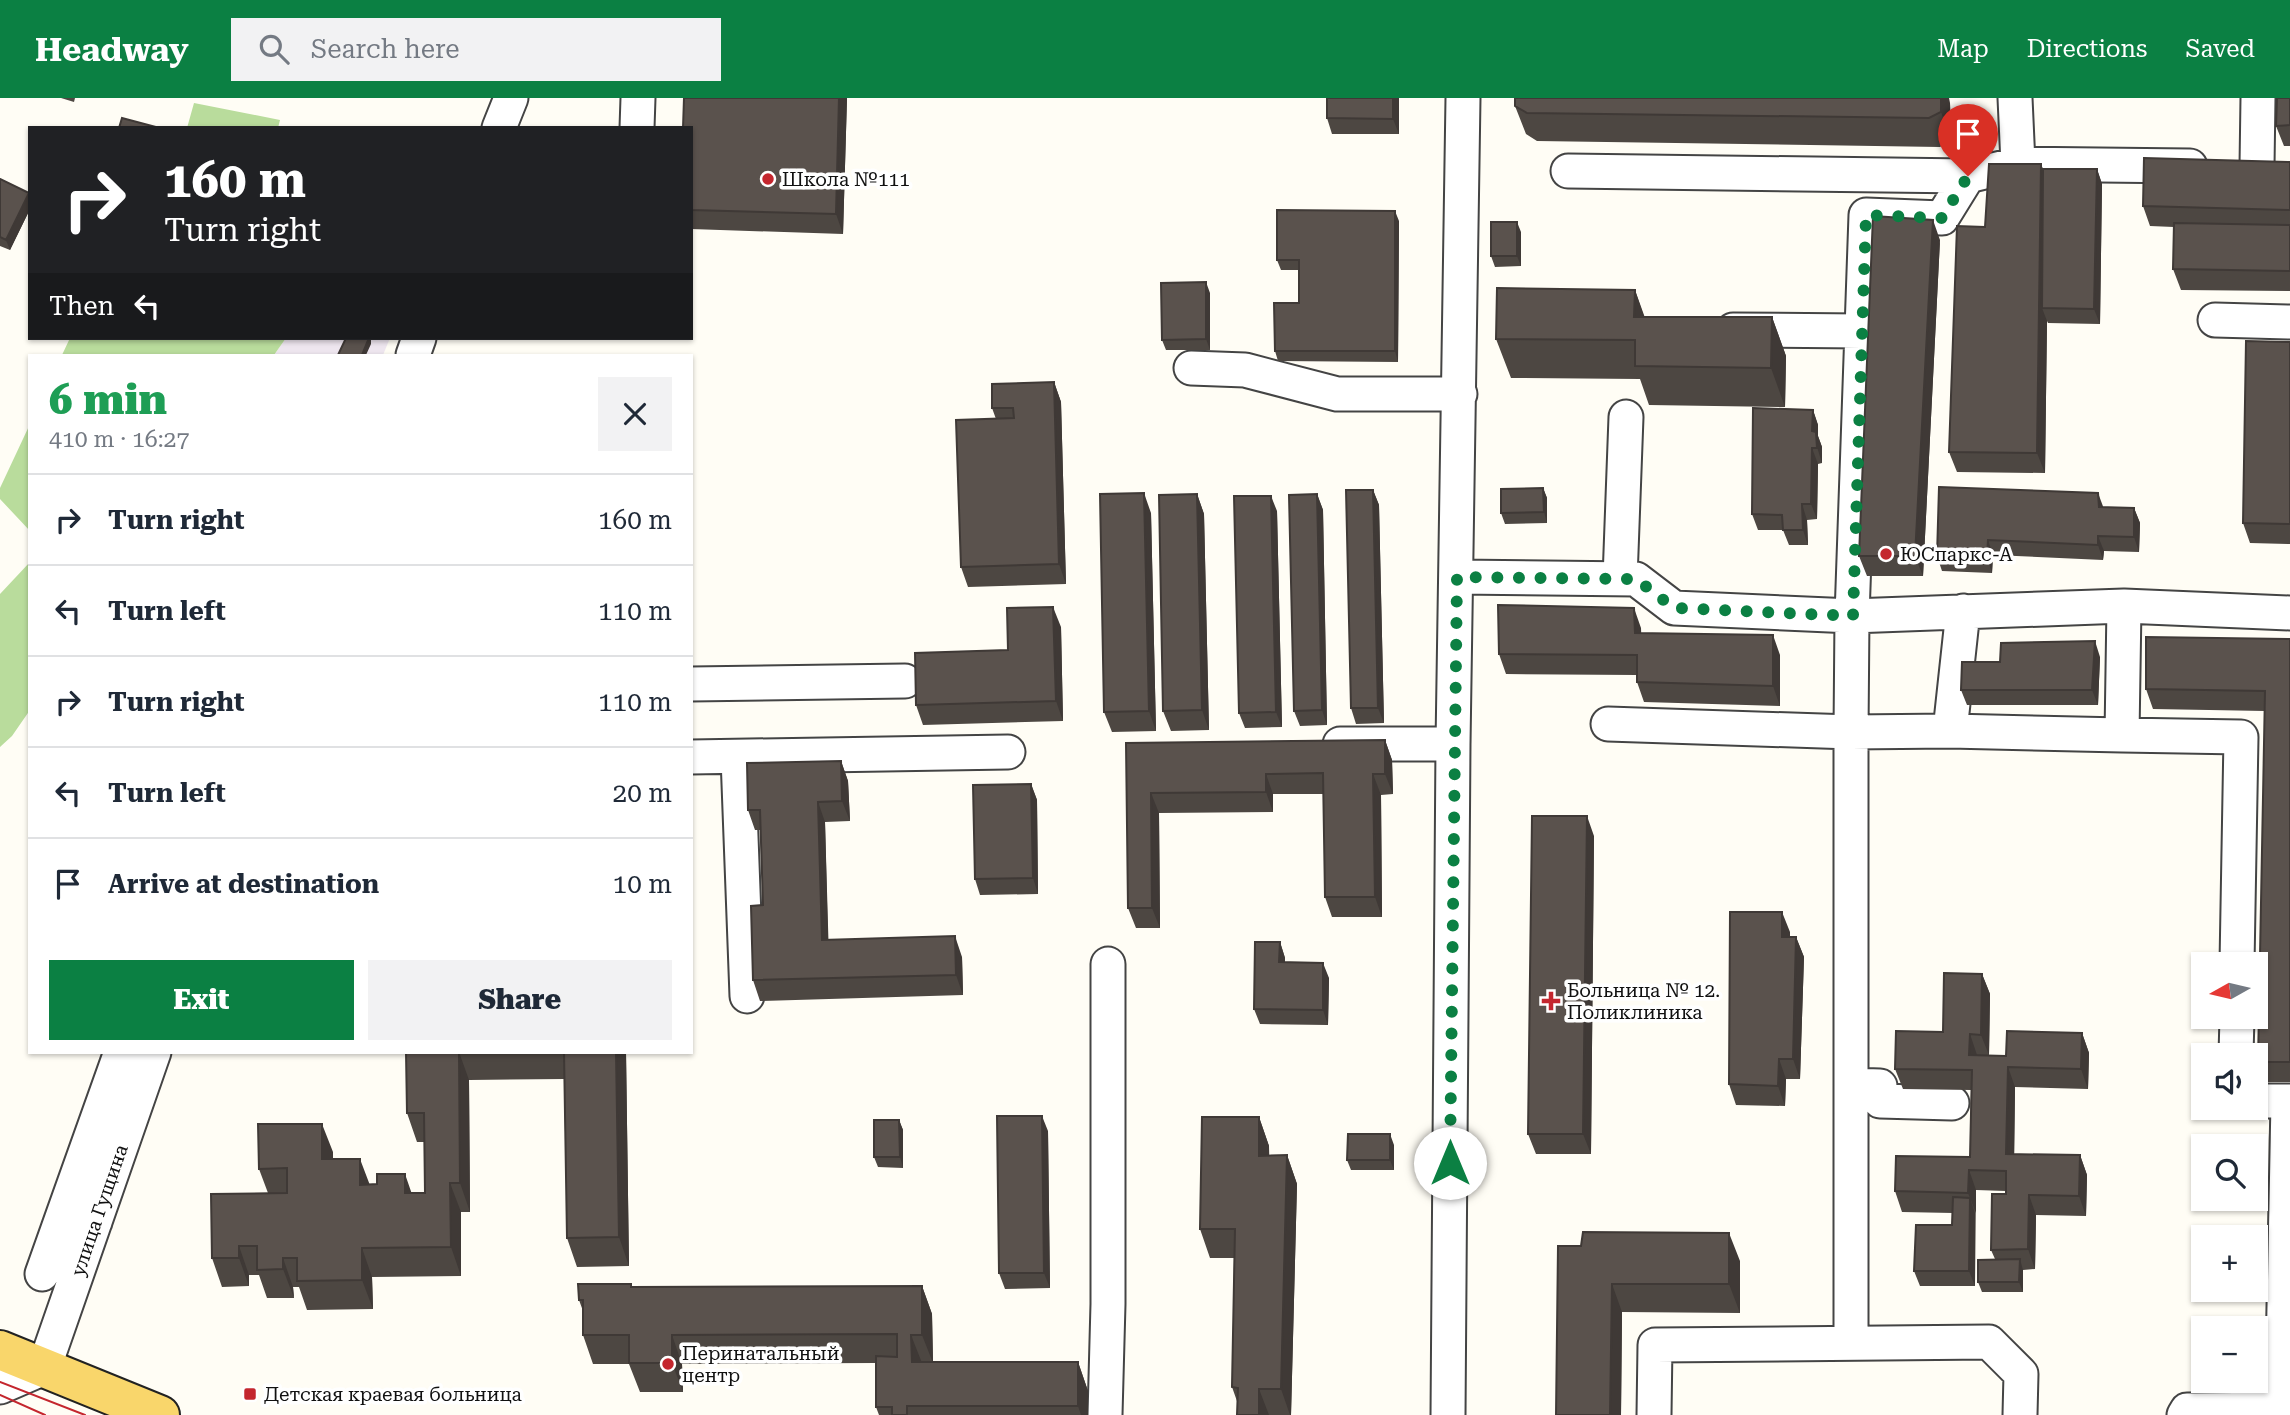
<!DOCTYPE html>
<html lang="en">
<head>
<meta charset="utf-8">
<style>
  :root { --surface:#fff; --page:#f2f2f3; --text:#1f2937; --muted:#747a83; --line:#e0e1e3; --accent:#0b8043 }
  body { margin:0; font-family:"Roboto Serif",serif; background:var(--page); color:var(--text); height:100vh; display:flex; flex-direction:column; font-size:26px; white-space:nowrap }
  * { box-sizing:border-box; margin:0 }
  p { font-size:23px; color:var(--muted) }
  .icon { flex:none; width:38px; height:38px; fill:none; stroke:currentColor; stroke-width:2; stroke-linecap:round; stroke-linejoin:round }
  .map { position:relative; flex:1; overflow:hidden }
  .details { position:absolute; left:28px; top:256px; width:665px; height:700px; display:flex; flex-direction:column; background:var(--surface); border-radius:0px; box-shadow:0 2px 5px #0004 }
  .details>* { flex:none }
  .banner { position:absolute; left:28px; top:28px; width:665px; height:214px; border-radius:0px; box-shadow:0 2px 5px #0004; background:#202124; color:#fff; overflow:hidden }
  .needle { width:46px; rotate:262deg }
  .fabs { position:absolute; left:2191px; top:854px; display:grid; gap:14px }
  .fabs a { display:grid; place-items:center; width:77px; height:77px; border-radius:0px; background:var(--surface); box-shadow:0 2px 5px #0004; font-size:35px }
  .pin { position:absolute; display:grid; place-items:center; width:60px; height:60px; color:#fff; margin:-72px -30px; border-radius:50% 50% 50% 0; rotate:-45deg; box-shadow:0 0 7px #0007 }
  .pin .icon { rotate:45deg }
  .me { position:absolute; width:77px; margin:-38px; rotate:0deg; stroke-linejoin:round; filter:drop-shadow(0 0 5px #0008) }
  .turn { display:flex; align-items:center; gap:24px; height:147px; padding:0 21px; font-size:32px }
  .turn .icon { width:91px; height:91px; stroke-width:2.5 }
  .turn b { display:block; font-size:49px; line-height:60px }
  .then { display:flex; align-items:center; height:66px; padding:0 21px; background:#0003; gap:14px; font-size:26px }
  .round { display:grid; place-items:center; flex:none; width:74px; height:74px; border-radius:0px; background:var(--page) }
  .headline { display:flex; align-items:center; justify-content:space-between; height:119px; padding:0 21px }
  h1 { font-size:42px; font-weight:800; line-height:52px; color:#1e9e55 }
  .cta { display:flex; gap:14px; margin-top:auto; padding:14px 21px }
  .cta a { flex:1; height:80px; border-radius:0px; background:var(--accent); color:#fff; font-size:28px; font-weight:800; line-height:80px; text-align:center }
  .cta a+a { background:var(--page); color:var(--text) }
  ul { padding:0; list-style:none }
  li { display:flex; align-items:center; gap:21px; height:91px; padding:0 21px; border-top:2px solid var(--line) }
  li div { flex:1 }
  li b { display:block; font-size:26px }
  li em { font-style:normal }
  header { display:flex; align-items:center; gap:42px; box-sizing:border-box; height:98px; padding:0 35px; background:var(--accent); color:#fff }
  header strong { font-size:33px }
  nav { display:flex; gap:38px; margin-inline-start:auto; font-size:24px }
  .search { width:490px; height:63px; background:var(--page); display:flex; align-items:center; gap:18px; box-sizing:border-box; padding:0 24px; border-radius:0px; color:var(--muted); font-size:26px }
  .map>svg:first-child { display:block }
</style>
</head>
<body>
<header>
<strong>Headway</strong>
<div class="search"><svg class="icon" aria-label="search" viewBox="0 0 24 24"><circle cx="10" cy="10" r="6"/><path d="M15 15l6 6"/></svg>Search here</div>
<nav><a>Map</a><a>Directions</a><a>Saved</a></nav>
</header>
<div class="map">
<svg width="2290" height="1317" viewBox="0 0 2290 1317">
  <rect width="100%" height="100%" fill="#fffdf5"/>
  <path fill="#eee6ef" d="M286 240H390L383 257H274Z"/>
  <path fill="#b9dc9c" d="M194 5 280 22 278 30H187Z
    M70 240H286L274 257H62Z
    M30 326V433L0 401V390Z
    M30 464V612L12 638 0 649V496Z"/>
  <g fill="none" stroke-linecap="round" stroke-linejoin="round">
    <g stroke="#444" stroke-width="37">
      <path id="minor" d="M2015 0 2018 66 2190 68
        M499 30 511 0
        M637 30 638 0
        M2257 68 2258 0
        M1568 73 1968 78 2018 66
        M2215 222 2290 224
        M1733 232 1862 233
        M413 257 419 240
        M1191 270 1245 272 1337 296H1460
        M1457 479 1636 481 1674 510 1852 518 2124 508 2290 515
        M1620 481 1626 319
        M2124 508 2122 637 2241 639 2237 866
        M691 586 905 583
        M1608 626 1851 634 1950 633 2122 637
        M1950 633 1963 513
        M1340 646H1453
        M691 659 1008 654
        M738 659 747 898
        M2236 957 2237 919
        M1851 987 1880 988V1003L1952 1005
        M95 1124 64 1114 121 954
        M42 1176 64 1114
        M1851 1245V634L1852 518 1866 117 1942 120 1968 78
        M0 1289 44 1270 154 954
        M1105 1317 1108 1206V866
        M1448 1317 1453 646 1463 0
        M1654 1317 1655 1247 1989 1244 2021 1276 2020 1317
        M2184 1317 2187 1312 2282 1311 2288 1003H2256"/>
    </g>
    <g stroke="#222" stroke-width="42">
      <path id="major" d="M0 1252 160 1317"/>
    </g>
    <use href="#minor" stroke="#fff" stroke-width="33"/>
    <use href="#major" stroke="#f9d66b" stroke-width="38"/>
    <path stroke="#c4262e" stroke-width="2" d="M0 1284 85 1317
      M0 1297 45 1317"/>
  </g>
  <path fill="#4d4742" d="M61 0H75L74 4Z
    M684 0H847L843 136 691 131V30Z
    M1399 0V36H1332L1327 20Z
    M2290 0V48H2284L2276 28Z
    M1950 5 1951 42 1940 49 1537 43 1526 36 1515 8Z
    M2290 64V193L2181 192 2173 171 2174 129 2150 128 2143 108Z
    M2041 66 2043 71H2097L2102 86 2100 226 2048 225 2047 223 2045 375 1957 374 1949 354Z
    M0 81 29 95 30 97V111L10 152 0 148Z
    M1399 123 1398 264 1278 263 1275 253 1299 205V172H1281L1277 162Z
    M1521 134V168L1495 169 1491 158Z
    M1940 142 1923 478H1867L1859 458Z
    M1635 192 1644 219H1772L1786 258 1785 309 1649 307 1640 281 1511 280 1496 241Z
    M1210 195V252H1166L1162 242Z
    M2290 244V446L2250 445 2243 425Z
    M1054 284 1061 304 1066 486 968 489 961 469 996 321 992 310Z
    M1813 312 1818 327V338L1822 349V365L1818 366 1817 421 1807 422 1808 447H1789L1783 432H1758L1752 416Z
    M1939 389 2103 409 2134 410 2140 425 2139 454 2104 453 2103 462 1993 457 1992 475 1942 473 1937 458Z
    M1543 390 1547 400V425L1505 426 1501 415Z
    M1373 392 1379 407 1384 625 1356 626 1351 610Z
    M1197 396 1204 416 1209 632 1171 633 1163 613Z
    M1317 396 1323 412 1327 627 1300 628 1294 613Z
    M1277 413 1282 629 1245 630 1239 615Z
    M1151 415 1156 633 1112 634 1104 614Z
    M1061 529 1063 623 923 627 916 607 1008 552Z
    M1641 530V535L1780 557V608L1644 604 1637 584V577L1506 576 1499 556Z
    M2290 541V984H2266L2258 964 2265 613 2153 611 2146 591Z
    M2100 559 2098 607H1967L1961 592 2000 564Z
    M1385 642 1392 662 1393 696 1381 697 1382 819H1332L1325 799 1324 696H1273V714L1159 715 1160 830H1136L1128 810 1126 645Z
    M841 663 848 683 850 723 825 724 828 842 962 859 963 897 760 903 753 882 763 807 760 732H755L748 712Z
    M1031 686 1037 702 1038 796 980 797 975 781Z
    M1594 738 1591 1056H1536L1528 1036Z
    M1790 834V839H1796L1804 859 1800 981H1786L1785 1008 1736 1007 1729 986Z
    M1280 844 1285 860V864L1329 880 1328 927 1260 926 1254 911Z
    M1982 876 1990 896 1989 957H1977V958H2006L2082 935 2089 955 2088 991 2015 989 2014 1056 2080 1057 2087 1077 2086 1118 2036 1117 2035 1171 2023 1172V1194H1982L1978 1184 1995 1161 1991 1152 2006 1093 1976 1092 1975 1188H1920L1914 1173 1952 1127 1953 1115 1902 1114 1895 1093 1970 1059 1971 992 1903 991 1895 971 1943 934Z
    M406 954H626L629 1168 577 1169 567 1140 564 981 469 982 470 1114H461V1178L372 1179 373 1211 307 1212 299 1189H293L294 1200H267L259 1177H249V1188L222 1189 212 1160 268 1095 259 1071 333 1054V1061L369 1086 412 1095H425V1044H417L407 1015Z
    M1259 1019 1269 1048V1058L1287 1057 1297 1086 1291 1317H1237L1238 1306 1232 1289 1234 1160H1210L1200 1131Z
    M899 1022 903 1032V1070L878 1069 874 1059Z
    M1048 1033 1050 1190 1005 1191 999 1175Z
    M1394 1047V1072H1351L1347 1062Z
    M1558 1148 1740 1163V1215L1622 1214 1621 1317H1556Z
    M922 1188 932 1216 933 1264H1078L1088 1293V1317H879L876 1309V1265L682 1266 683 1294H640L629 1266H593L583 1237V1213L579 1202 632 1189Z"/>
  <path fill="#3f3936" d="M839 0H847L843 136 836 116Z
    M1393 0H1399V36L1393 21Z
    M1941 0H1949L1950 5 1951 42 1941 14Z
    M2041 66 2048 87 2042 210 2047 223 2045 375 2037 355Z
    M2097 71 2102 86 2100 226 2094 211Z
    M29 95 30 111 10 152 6 142Z
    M1395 113 1399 123 1398 264 1395 253Z
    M1933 122 1940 142 1923 478 1915 458Z
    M1517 124 1521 134V168L1517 158Z
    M1206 184 1210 195V252L1206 241Z
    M1635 192 1649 231 1634 219Z
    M1772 219 1786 258 1785 309 1771 270Z
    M369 240H371V246L366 257H362Z
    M1054 284 1061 304 1066 486 1059 466Z
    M1813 312 1818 327V338L1822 349V365L1812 333Z
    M1812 350 1818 366 1817 421 1811 406Z
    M1543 390 1547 400V425L1544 414Z
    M1373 392 1379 407 1384 625 1378 610Z
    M1144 395 1151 415 1156 633 1149 613Z
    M2098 395 2104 411 2099 409Z
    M1197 396 1204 416 1209 632 1202 612Z
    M1317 396 1323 412 1327 627 1322 612Z
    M1271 398 1277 413 1282 629 1276 614Z
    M1802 406 1807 422 1808 447 1803 432Z
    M2134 410 2140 425 2139 454 2134 439Z
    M2098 438 2104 453 2103 462 2098 447Z
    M1988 442 1993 457 1992 475 1987 460Z
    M1053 509 1061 529 1063 623 1056 603Z
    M1634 510 1641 530 1642 555 1635 535Z
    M1773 537 1780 557V608L1773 588Z
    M2095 543 2100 559 2098 607 2092 592Z
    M1385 642 1392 662 1393 696 1385 676Z
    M841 663 848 683 850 723 842 703Z
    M1266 676 1273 696V714L1266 694Z
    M1373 676 1381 697 1382 819 1375 799Z
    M1031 686 1037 702 1038 796 1033 780Z
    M1151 695 1159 715 1160 830 1152 810Z
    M818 704 825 724 829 862 822 842Z
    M1587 718 1594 738 1591 1056 1583 1036Z
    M1782 814 1790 834V859L1782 839Z
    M955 838 962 859 963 897 956 877Z
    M1796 839 1804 859 1800 981 1793 961Z
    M1280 844 1285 860V880L1279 864Z
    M1323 865 1329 880 1328 927 1323 912Z
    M1982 876 1990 896 1989 957 1981 937Z
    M2082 935 2089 955 2088 991 2081 971Z
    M1970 936 1977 957V978L1969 957Z
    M459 954 469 982 470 1114 460 1085Z
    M616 954H626L629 1168 619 1139Z
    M1779 961 1786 981 1785 1008 1778 988Z
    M2008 969 2015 989 2014 1076 2006 1056Z
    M1042 1018 1048 1033 1050 1190 1044 1175Z
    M1259 1019 1269 1048 1270 1087 1259 1058Z
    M899 1022 903 1032V1070L900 1059Z
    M322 1026 333 1054V1090L322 1061Z
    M1390 1036 1394 1047V1072L1390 1062Z
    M1287 1057 1297 1086 1291 1317H1290L1281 1291Z
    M2080 1057 2087 1077 2086 1118 2079 1098Z
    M360 1061 371 1090 360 1087Z
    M1969 1072 1976 1092V1115L1968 1095Z
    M405 1076 415 1105 405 1095Z
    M450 1085 461 1114V1178L451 1149Z
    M2029 1097 2036 1117 2035 1171 2028 1151Z
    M1970 1100 1975 1115V1188L1969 1173Z
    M1729 1135 1740 1163V1215L1729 1186Z
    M239 1148 249 1177V1188L239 1160Z
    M362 1150 372 1179 373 1211 362 1182Z
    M283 1160 293 1189 294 1200 283 1171Z
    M2020 1161 2023 1172V1194L2019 1184Z
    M1612 1186 1622 1214 1621 1317H1610Z
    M922 1188 932 1216 933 1265 922 1237Z
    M672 1237 682 1266 683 1294 672 1265Z
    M911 1237 922 1265 912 1264Z
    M1078 1264 1088 1293V1317H1081L1078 1308Z
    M1259 1291 1269 1317H1259Z"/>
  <path fill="#5a524d" stroke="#3f3936" stroke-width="2" d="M684 0H839L836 116 691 112V30H683Z
    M1327 0H1393V21L1327 20Z
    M1515 0H1941V14L1929 20 1527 15 1515 8Z
    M2277 0H2290V27L2276 28Z
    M122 20 156 29V30H119Z
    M2144 60 2290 64V112L2143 108Z
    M1989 66H2041L2037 355 1949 354 1957 128 1985 129Z
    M2043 71H2097L2094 211 2042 210Z
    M0 81 29 95 6 142 0 139Z
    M1277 112 1395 113V253H1275L1274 205H1299V162H1277Z
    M1873 118 1933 122 1915 458H1859Z
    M1491 124H1517V158H1491Z
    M2174 125 2290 127V173L2173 171Z
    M1206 184V241L1162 242 1161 185Z
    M1497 190 1635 192 1634 219H1772L1771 270 1635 268V242L1496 241Z
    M346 240H369L362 257H338Z
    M2246 243 2290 244V426L2243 425Z
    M1054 284 1059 466 961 469 956 322 1014 320 1013 310H992V286Z
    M1753 310 1813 312 1812 333 1816 334 1817 350H1812L1811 406H1802L1803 432H1783L1782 417 1752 416Z
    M1939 389 2098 395 2099 409 2134 410V439L2098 438V447L1988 442 1987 460 1937 458Z
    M1543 390 1544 414 1501 415V391Z
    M1346 392H1373L1378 610H1351Z
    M1144 395 1149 613 1104 614 1100 396Z
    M1197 396 1202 612 1163 613 1159 397Z
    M1317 396 1322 612 1294 613 1289 397Z
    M1234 398H1271L1276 614 1239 615Z
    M1498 507 1634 510 1635 535 1773 537V588L1637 584V557L1499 556Z
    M1053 509 1056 603 916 607 915 555 1008 552 1007 510Z
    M2146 539 2290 541V964H2258L2265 593 2146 591Z
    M2095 543 2092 592H1961L1962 564H2000L2001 545Z
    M1385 642V676H1373L1375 799H1325L1323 675 1266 676V694L1151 695 1152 810H1128L1126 645Z
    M841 663 842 703 818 704 822 842 955 838 956 877 753 882 751 808 763 807 760 712H748L747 665Z
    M1031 686 1033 780 975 781 973 687Z
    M1532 718H1587L1583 1036H1528Z
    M1730 814H1782V839H1796L1793 961H1779L1778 988 1729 986Z
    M1255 844H1280L1279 864 1323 865V912L1254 911Z
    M1944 875 1982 876 1981 937 1970 936 1969 957 2006 958 2007 933 2082 935 2081 971 2008 969 2006 1056 2080 1057 2079 1098 2029 1097 2028 1151 1991 1152 1992 1096H2006V1073L1969 1072 1968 1095 1895 1093 1896 1058 1970 1059 1972 972 1895 971 1896 933 1943 934Z
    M406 954H459L460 1085H450L451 1149 362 1150V1182L297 1183V1160H283V1171L257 1172V1148H239V1160H212L211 1096 287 1095V1070L259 1071 258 1026H322V1061H360V1087L377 1086V1076H405V1095H425L424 1015H407Z
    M564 954H616L619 1139 567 1140Z
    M997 1018H1042L1044 1175H999Z
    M1202 1019H1259V1058L1287 1057 1281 1291H1259V1317H1237L1238 1290 1232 1289 1235 1131H1200Z
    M874 1022H899L900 1059H874Z
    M1348 1036H1390V1062H1347Z
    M1953 1099 1970 1100 1969 1173H1914L1916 1127H1952Z
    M1583 1134 1729 1135V1186H1612L1610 1317H1556L1558 1148H1581Z
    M2020 1161 2019 1184H1978V1162Z
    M578 1186H631V1189L922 1188V1237H911L912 1264H1078V1308H907V1317H892V1309H876V1258L897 1259V1236L672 1237V1265H629V1237H583V1202H579Z"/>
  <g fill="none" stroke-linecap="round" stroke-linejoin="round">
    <path stroke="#0b8043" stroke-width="12" stroke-dasharray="0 21.6" d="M1450 1065 1457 479 1636 481 1674 510 1853 518 1866 117 1942 120 1968 78"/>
  </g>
  <g fill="#c4262e" stroke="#fff" stroke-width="2.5">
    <circle cx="768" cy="81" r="7"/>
    <circle cx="1886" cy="456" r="7"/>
    <path d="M1547.5 892.5h7v7h7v7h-7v7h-7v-7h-7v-7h7z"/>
    <circle cx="668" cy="1266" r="7"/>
    <rect x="243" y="1289" width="14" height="14" rx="3.5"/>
  </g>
  <g text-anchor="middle" stroke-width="7" stroke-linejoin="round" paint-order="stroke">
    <g font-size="19" fill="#111" stroke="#fff" text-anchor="start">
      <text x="782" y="88">Школа №111</text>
      <text x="1900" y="463">ЮСпаркс-А</text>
      <text x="1567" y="899">Больница № 12.<tspan x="1567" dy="22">Поликлиника</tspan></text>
      <text x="682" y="1262">Перинатальный<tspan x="682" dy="22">центр</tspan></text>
      <text x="264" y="1303">Детская краевая больница</text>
    </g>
    <g font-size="19" fill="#111" stroke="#fff">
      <text transform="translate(99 1112) rotate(-71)" y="7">улица Гущина</text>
    </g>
  </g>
</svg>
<div class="fabs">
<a><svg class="needle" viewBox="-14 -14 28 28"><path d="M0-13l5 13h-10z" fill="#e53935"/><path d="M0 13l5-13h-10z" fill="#747a83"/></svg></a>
<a><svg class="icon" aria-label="sound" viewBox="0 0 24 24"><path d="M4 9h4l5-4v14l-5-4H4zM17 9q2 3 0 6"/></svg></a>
<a><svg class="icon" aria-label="search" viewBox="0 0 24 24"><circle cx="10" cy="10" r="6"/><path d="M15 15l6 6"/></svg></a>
<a>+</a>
<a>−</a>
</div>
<div class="pin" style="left:1968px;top:78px;background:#d93025"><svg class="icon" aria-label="arrive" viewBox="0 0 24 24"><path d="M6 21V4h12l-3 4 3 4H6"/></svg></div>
<svg class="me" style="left:1450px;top:1065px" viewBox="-20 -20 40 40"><circle r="19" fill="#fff"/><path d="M0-13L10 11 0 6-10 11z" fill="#0b8043"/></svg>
<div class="banner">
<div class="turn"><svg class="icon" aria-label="right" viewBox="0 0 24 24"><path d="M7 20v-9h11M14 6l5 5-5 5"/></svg><div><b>160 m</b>Turn right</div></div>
<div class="then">Then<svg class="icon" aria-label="left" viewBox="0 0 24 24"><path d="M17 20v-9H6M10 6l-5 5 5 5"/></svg></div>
</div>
<section class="details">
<div class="headline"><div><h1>6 min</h1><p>410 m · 16:27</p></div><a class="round"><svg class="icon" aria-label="close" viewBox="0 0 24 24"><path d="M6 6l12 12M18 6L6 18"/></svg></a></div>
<ul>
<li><svg class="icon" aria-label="right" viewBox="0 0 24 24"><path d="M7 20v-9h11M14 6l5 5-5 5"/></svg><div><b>Turn right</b></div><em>160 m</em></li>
<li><svg class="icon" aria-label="left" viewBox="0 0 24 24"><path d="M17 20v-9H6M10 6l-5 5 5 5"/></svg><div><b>Turn left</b></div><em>110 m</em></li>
<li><svg class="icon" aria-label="right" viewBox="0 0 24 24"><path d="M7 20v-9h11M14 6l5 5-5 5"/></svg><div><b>Turn right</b></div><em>110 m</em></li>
<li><svg class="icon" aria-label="left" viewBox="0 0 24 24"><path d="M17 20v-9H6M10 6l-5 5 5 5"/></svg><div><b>Turn left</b></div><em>20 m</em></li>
<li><svg class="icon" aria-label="arrive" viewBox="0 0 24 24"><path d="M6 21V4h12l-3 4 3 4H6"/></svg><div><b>Arrive at destination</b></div><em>10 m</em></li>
</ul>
<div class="cta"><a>Exit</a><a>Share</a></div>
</section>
</div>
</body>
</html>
